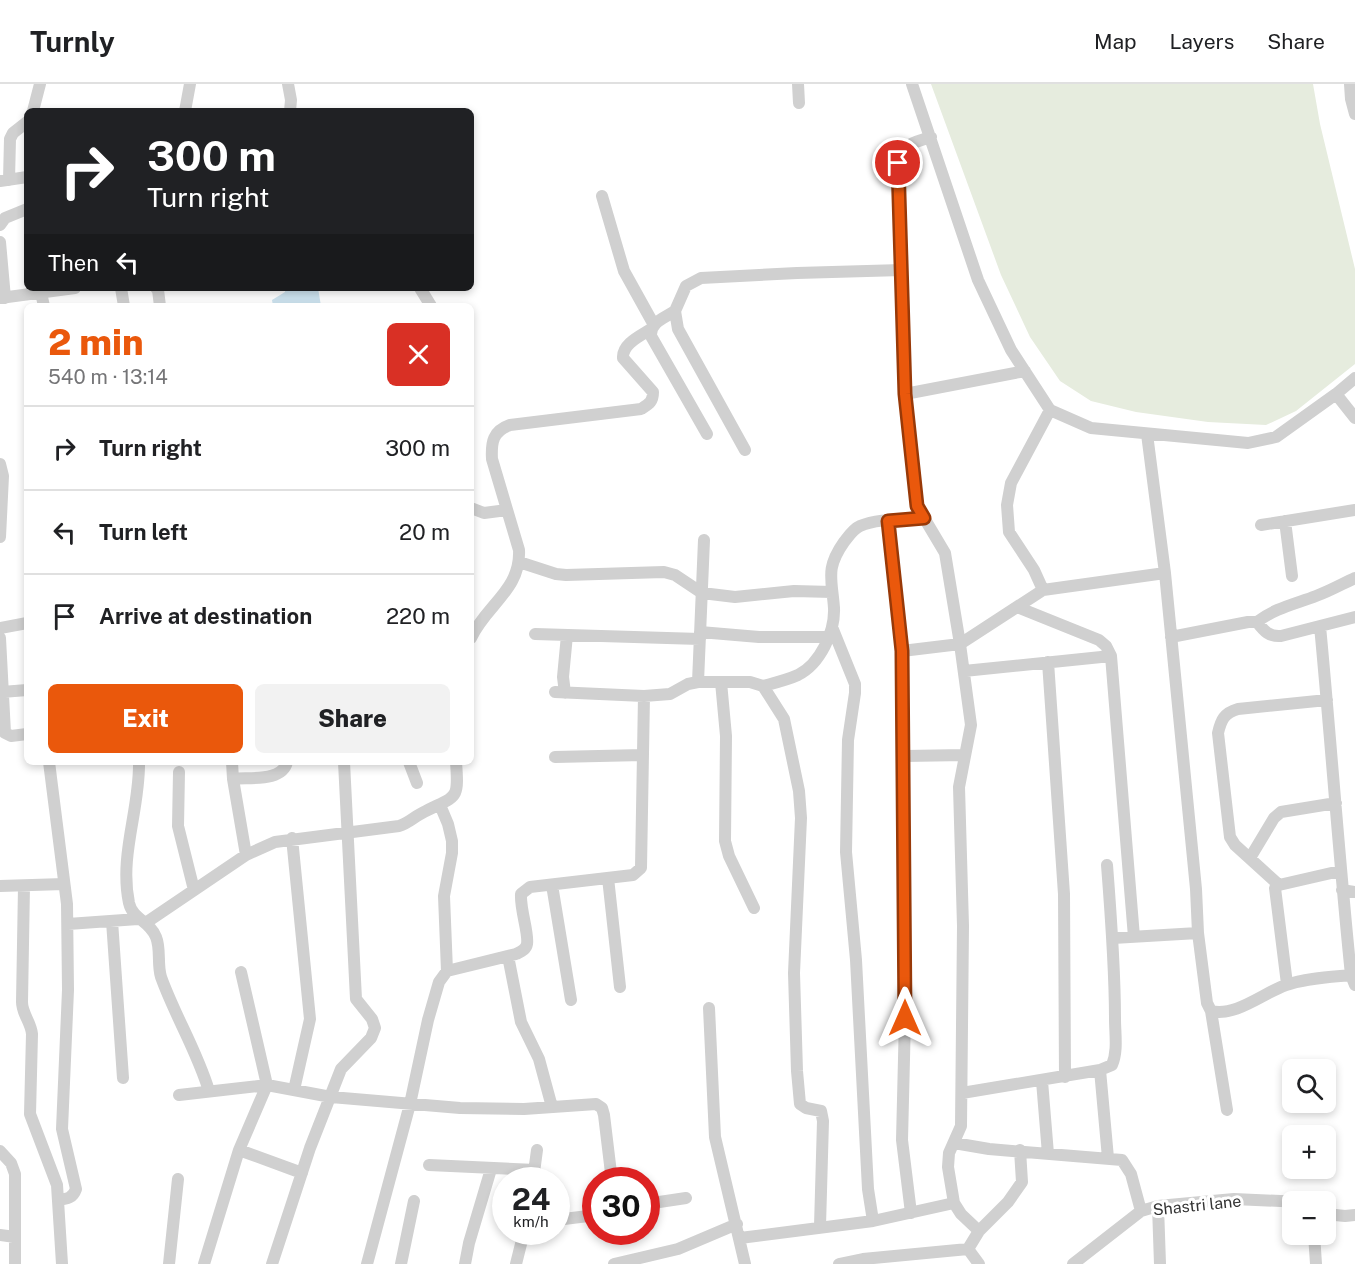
<!DOCTYPE html>
<html lang="en">
<head>
<meta charset="utf-8">
<style>
  :root { --surface:#fff; --page:#f2f2f2; --text:#202124; --muted:#757577; --line:#e0e0e0; --accent:#ea580c }
  body { margin:0; font-family:"Public Sans",sans-serif; background:var(--page); color:var(--text); height:100vh; display:flex; flex-direction:column; font-size:22px; white-space:nowrap }
  * { box-sizing:border-box; margin:0 }
  p { font-size:20px; color:var(--muted) }
  .icon { flex:none; width:33px; height:33px; fill:none; stroke:currentColor; stroke-width:2; stroke-linecap:round; stroke-linejoin:round }
  .map { position:relative; flex:1; overflow:hidden }
  .panel { position:absolute; left:24px; top:219px; width:450px; height:462px; display:flex; flex-direction:column; background:var(--surface); border-radius:9px; box-shadow:0 3px 9px #0003 }
  .panel>* { flex:none }
  .guide { position:absolute; left:24px; top:24px; width:450px; height:183px; border-radius:9px; box-shadow:0 3px 9px #0003; background:#202124; color:#fff; overflow:hidden }
  .tools { position:absolute; left:1282px; top:975px; display:grid; gap:12px }
  .tools a { display:grid; place-items:center; width:54px; height:54px; border-radius:9px; background:var(--surface); box-shadow:0 3px 9px #0003; font-size:30px }
  .speed { position:absolute; left:492px; top:1083px; display:flex; gap:12px; font-size:30px; font-weight:700; text-align:center }
  .speed>* { display:grid; place-content:center; width:78px; height:78px; border-radius:50%; background:var(--surface); box-shadow:0 3px 9px #0003; line-height:1 }
  .speed small { font-size:15px; font-weight:400 }
  .speed .limit { border:9px solid #d22; background:#fff; color:#111 }
  .pin { position:absolute; display:grid; place-items:center; width:51px; height:51px; color:#fff; margin:-26px; border:3px solid #fff; border-radius:50%; box-shadow:0 2px 6px #0007 }
  .me { position:absolute; width:66px; margin:-33px; rotate:0deg; stroke-linejoin:round; filter:drop-shadow(0 0 4px #0008) }
  .turn { display:flex; align-items:center; gap:21px; height:126px; padding:0 24px; font-size:27px }
  .turn .icon { width:78px; height:78px; stroke-width:2.5 }
  .turn b { display:block; font-size:42px; line-height:51px }
  .then { display:flex; align-items:center; height:57px; padding:0 24px; background:#0003; gap:12px; font-size:22px }
  .round { display:grid; place-items:center; flex:none; width:63px; height:63px; border-radius:9px; background:var(--page) }
  .head { display:flex; align-items:center; justify-content:space-between; height:102px; padding:0 24px }
  h1 { font-size:36px; font-weight:800; line-height:45px; color:var(--accent) }
  .cta { display:flex; gap:12px; margin-top:auto; padding:12px 24px }
  .cta a { flex:1; height:69px; border-radius:9px; background:var(--accent); color:#fff; font-size:24px; font-weight:800; line-height:69px; text-align:center }
  .cta a+a { background:var(--page); color:var(--text) }
  ul { padding:0; list-style:none }
  li { display:flex; align-items:center; gap:18px; height:84px; padding:0 24px; border-top:2px solid var(--line) }
  li div { flex:1 }
  li b { display:block; font-size:22px }
  li em { font-style:normal }
  header { display:flex; align-items:center; gap:36px; box-sizing:border-box; height:84px; padding:0 30px; background:var(--surface); border-bottom:2px solid var(--line) }
  header strong { font-size:28px }
  nav { display:flex; gap:33px; margin-inline-start:auto; font-size:21px }
  .map>svg:first-child { display:block }
</style>
</head>
<body>
<header>
<strong>Turnly</strong>
<nav><a>Map</a><a>Layers</a><a>Share</a></nav>
</header>
<div class="map">
<svg width="1355" height="1180" viewBox="0 0 1355 1180">
  <rect width="100%" height="100%" fill="#fff"/>
  <path fill="#e6ecde" d="M931 0H1313L1320 40 1355 185V280L1296 327 1266 341 1208 338 1136 328 1091 317 1060 297 1030 253 1001 191Z"/>
  <path fill="#cde3ef" d="M285 204H318L321 222H273L272 216 285 208Z"/>
  <g fill="none" stroke-linecap="round" stroke-linejoin="round">
    <path stroke="#d0d0d0" stroke-width="12" d="M288 0 291 16 290 27
      M798 0 799 19
      M912 0 978 196 1011 266 1050 326 1091 344 1248 359 1276 353 1336 310 1355 294
      M1350 0 1351 15 1355 30
      M33 27 40 0
      M185 27 190 0
      M9 96 10 55 13 49 27 38
      M0 97 27 93
      M602 112 624 187 654 241
      M0 141 5 134 27 125
      M0 158 5 214
      M121 204 124 222
      M156 204 158 206 160 222
      M420 204 431 222
      M41 209 44 222
      M0 214 75 204
      M675 227C665 234 650 238 651 252L707 350
      M905 310 1025 287
      M1336 310 1355 334
      M1147 350 1165 489 1196 805 1198 849 1207 919 1211 927C1236 933 1263 909 1286 901 1306 894 1330 893 1351 891
      M745 366 678 245 675 227 686 202 701 194 797 189 902 186
      M0 380 3 392 0 453
      M471 424 484 429 507 426
      M888 437 902 567 905 934 902 1056 911 1129
      M1285 437 1292 492
      M1261 441 1355 426
      M519 478 556 490 566 491 664 488 675 491 702 509 735 513 794 507 832 508
      M1043 506 1034 486 1009 448 1007 421 1011 399 1050 326
      M1017 523 1099 556 1106 562 1111 572 1134 853
      M1257 538C1275 524 1295 520 1316 512 1330 507 1342 500 1355 494
      M1320 542C1331 658 1339 775 1351 891L1355 901
      M832 543 855 600V609L848 656 846 768 856 876 868 1105 873 1137
      M0 544 27 539
      M700 548 759 553H829
      M535 550 700 555
      M1171 553 1248 538H1257C1264 547 1269 553 1281 552L1355 533
      M0 554 5 649 11 652 27 650
      M471 554C486 521 521 506 519 466L492 375C491 358 493 347 510 341L641 325C649 320 653 318 653 308L623 274C622 260 640 252 651 245
      M902 567 960 560 945 469 917 422 905 310 898 79C903 59 913 59 931 53
      M1048 578 1064 810 1065 993
      M964 587 1111 572
      M698 598 704 456
      M721 598 726 652 725 757 729 772 754 824
      M763 602C774 599 787 596 798 591 820 580 835 548 834 524 832 495 825 485 844 458 848 453 853 445 860 442 879 434 904 436 924 434
      M2 608 27 606
      M555 608 644 612 670 610 688 600 698 598H750L763 602 784 635 799 707 801 734 794 889 797 987 800 1020 806 1024 821 1027 823 1037 820 1142
      M565 609 563 593 567 551
      M905 672 965 671
      M555 673 643 671
      M49 678 67 820 68 906 62 1045 76 1105C73 1114 67 1115 58 1116
      M139 678C140 725 119 771 129 819 133 836 149 836 156 853 161 865 157 880 161 893 175 932 197 967 209 1007
      M232 678 233 695 246 771
      M409 678 417 699
      M179 688 178 742 194 806
      M233 695C250 693 282 698 287 678
      M440 721 448 740 452 757V769L444 812 447 887
      M292 754 310 935 294 1006
      M1250 774 1274 734 1281 728 1336 719
      M608 794 620 903
      M552 801 571 916
      M1279 801 1235 761 1230 753 1218 649C1221 636 1224 629 1238 625L1327 616
      M0 802 64 800
      M24 802 22 918C22 930 31 938 32 950L30 1030 57 1101 62 1180
      M1342 806 1355 808
      M112 837 123 994
      M147 838 246 771 275 758 399 742C409 739 415 732 424 728 457 711 459 717 456 678
      M68 840 138 835
      M1113 854 1198 849
      M508 872 521 938 539 975 552 1023
      M1287 900 1275 804 1279 801 1340 787
      M709 924 715 1053 745 1180
      M1211 927 1227 1026
      M1100 986 1108 1074
      M1042 997 1048 1070
      M962 1009 1100 986 1112 981C1118 967 1115 950 1115 935 1115 884 1111 832 1107 781
      M179 1011 267 1001 331 1013 460 1024 524 1025 596 1020 602 1024 604 1031 611 1089
      M954 1059 989 1065 1122 1076 1131 1090 1141 1127
      M239 1066 302 1089
      M0 1067 11 1079 15 1090V1180
      M429 1081 535 1086
      M533 1096 537 1066
      M646 1120 686 1114
      M1158 1122 1160 1180
      M1326 1130 1345 1132 1355 1131
      M556 1136 596 1131
      M979 1147 961 1130 954 1119 948 1083 949 1069 961 1042 963 842 959 703 971 641 960 560 1043 506 1165 489
      M1314 1150 1316 1180
      M0 1151 15 1153
      M740 1154 873 1137 954 1119
      M968 1165 979 1180
      M169 1180 178 1095
      M204 1180 239 1066 267 1001 241 888
      M272 1180 310 1064 341 985 371 954 375 944 372 935 356 915 344 678
      M367 1180 410 1020 428 936 439 898 447 887 516 870C520 868 526 866 527 860 529 849 520 826 521 810L530 803 633 791 641 784 644 612
      M401 1180 414 1117
      M465 1180 469 1159 491 1085
      M516 1180 524 1148
      M614 1180 678 1165 737 1140
      M839 1180 863 1175 968 1165 979 1147 1008 1118 1022 1098 1020 1066
      M1073 1180 1141 1127 1158 1122 1234 1115 1302 1118"/>
  </g>
  <g fill="none" stroke-linecap="round" stroke-linejoin="round">
    <g stroke="#983908" stroke-width="15">
      <path id="route" d="M898 79 905 310 917 422 924 434 888 437 902 567 905 934"/>
    </g>
    <use href="#route" stroke="#ea580c" stroke-width="10"/>
  </g>
  <g text-anchor="middle" stroke-width="6" stroke-linejoin="round" paint-order="stroke">
    <g font-size="16" fill="#333" stroke="#fff">
      <text transform="translate(1197 1121) rotate(-6)" y="6">Shastri lane</text>
    </g>
  </g>
</svg>
<div class="tools">
<a><svg class="icon" aria-label="search" viewBox="0 0 24 24"><circle cx="10" cy="10" r="6"/><path d="M15 15l6 6"/></svg></a>
<a>+</a>
<a>−</a>
</div>
<div class="speed"><div>24<small>km/h</small></div><div class="limit">30</div></div>
<div class="pin" style="left:898px;top:79px;background:#d93025"><svg class="icon" aria-label="arrive" viewBox="0 0 24 24"><path d="M6 21V4h12l-3 4 3 4H6"/></svg></div>
<svg class="me" style="left:905px;top:934px" viewBox="-20 -20 40 40"><path d="M0-17L14 15 0 8-14 15z" fill="#ea580c" stroke="#fff" stroke-width="4"/></svg>
<div class="guide">
<div class="turn"><svg class="icon" aria-label="right" viewBox="0 0 24 24"><path d="M7 20v-9h11M14 6l5 5-5 5"/></svg><div><b>300 m</b>Turn right</div></div>
<div class="then">Then<svg class="icon" aria-label="left" viewBox="0 0 24 24"><path d="M17 20v-9H6M10 6l-5 5 5 5"/></svg></div>
</div>
<section class="panel">
<div class="head"><div><h1>2 min</h1><p>540 m · 13:14</p></div><a class="round" style="background:#d93025;color:#fff"><svg class="icon" aria-label="close" viewBox="0 0 24 24"><path d="M6 6l12 12M18 6L6 18"/></svg></a></div>
<ul>
<li><svg class="icon" aria-label="right" viewBox="0 0 24 24"><path d="M7 20v-9h11M14 6l5 5-5 5"/></svg><div><b>Turn right</b></div><em>300 m</em></li>
<li><svg class="icon" aria-label="left" viewBox="0 0 24 24"><path d="M17 20v-9H6M10 6l-5 5 5 5"/></svg><div><b>Turn left</b></div><em>20 m</em></li>
<li><svg class="icon" aria-label="arrive" viewBox="0 0 24 24"><path d="M6 21V4h12l-3 4 3 4H6"/></svg><div><b>Arrive at destination</b></div><em>220 m</em></li>
</ul>
<div class="cta"><a>Exit</a><a>Share</a></div>
</section>
</div>
</body>
</html>
